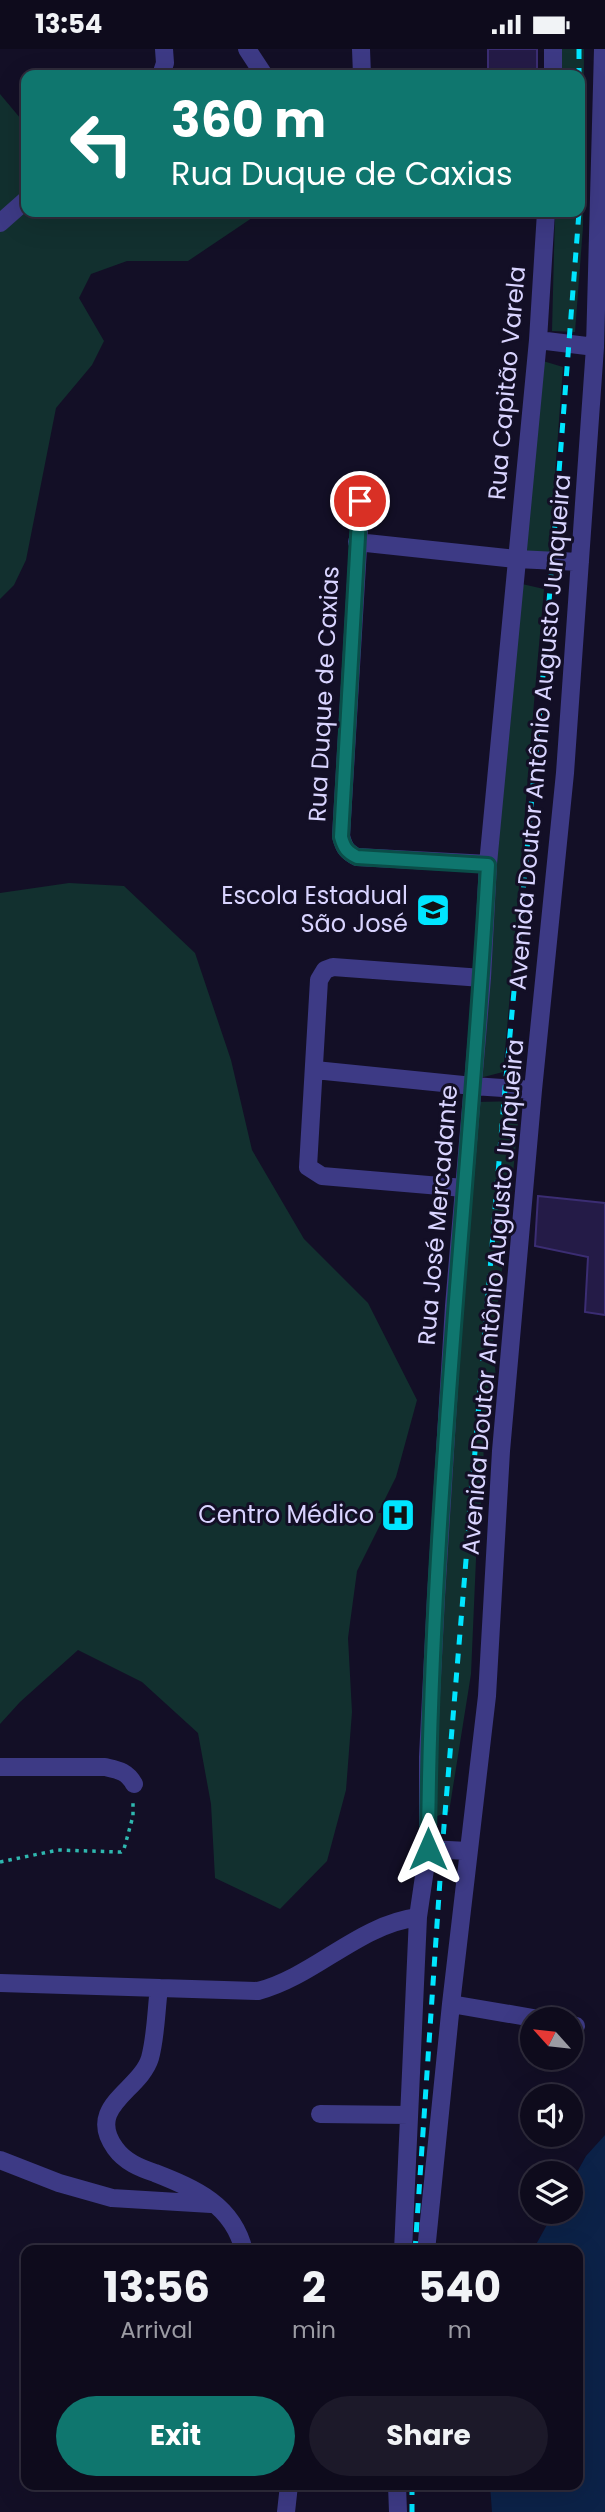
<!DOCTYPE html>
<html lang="en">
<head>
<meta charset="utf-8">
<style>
  :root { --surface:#0e0b1c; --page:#1c1929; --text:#f1f3f6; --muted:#9b9ba3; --line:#2e2b3b; --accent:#0f766e }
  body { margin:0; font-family:Poppins,sans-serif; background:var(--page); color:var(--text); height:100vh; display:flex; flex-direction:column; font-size:26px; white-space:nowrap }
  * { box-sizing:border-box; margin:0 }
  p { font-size:23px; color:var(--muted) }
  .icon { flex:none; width:38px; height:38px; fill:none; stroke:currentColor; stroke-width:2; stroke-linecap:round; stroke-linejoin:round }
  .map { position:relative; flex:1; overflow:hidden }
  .sheet { position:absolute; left:21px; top:2196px; width:562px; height:245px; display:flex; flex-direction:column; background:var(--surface); border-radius:14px; box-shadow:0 7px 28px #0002,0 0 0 2px var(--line) }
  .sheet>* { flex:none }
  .banner { position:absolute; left:21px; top:21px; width:564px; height:147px; border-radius:14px; box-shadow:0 7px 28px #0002,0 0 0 2px var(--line); background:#0f766e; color:#fff; overflow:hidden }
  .needle { width:46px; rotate:297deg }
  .tools { position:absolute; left:520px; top:1958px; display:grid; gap:14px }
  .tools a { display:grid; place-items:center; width:63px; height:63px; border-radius:50%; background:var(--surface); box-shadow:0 7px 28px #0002,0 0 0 2px var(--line); font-size:35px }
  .pin { position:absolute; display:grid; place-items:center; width:60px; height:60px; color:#fff; margin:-30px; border:4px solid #fff; border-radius:50%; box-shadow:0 2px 7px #0007 }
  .me { position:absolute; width:77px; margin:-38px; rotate:0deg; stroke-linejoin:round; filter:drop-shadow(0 0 5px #0008) }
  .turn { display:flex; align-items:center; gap:24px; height:147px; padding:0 35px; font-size:32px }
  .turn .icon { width:91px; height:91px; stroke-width:2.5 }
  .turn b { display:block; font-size:49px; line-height:60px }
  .eta { display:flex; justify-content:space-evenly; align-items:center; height:119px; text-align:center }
  .eta b { font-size:42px; font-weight:700; line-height:49px }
  .primary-button { display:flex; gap:14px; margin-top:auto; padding:14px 35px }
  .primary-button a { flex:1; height:80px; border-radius:42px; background:var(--accent); color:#fff; font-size:28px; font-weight:700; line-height:80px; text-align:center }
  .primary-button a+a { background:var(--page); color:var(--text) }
  .status { display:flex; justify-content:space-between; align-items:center; height:49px; padding:0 35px; background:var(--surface); direction:ltr }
  .status svg { height:19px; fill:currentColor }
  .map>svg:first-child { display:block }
</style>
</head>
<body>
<div class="status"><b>13:54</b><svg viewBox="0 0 49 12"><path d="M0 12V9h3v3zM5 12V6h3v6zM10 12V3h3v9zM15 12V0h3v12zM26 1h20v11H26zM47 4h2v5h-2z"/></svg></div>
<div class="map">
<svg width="605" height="2463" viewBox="0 0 605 2463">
  <rect width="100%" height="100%" fill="#130f26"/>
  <path fill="#12302f" d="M559 0H584L583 178 575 283 552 282 555 163H579V26H558Z
    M0 45 26 76V163H261L188 212H127L91 225 79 249 104 292 92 316 56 359 26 511 14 536 0 550Z
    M543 312 563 318 549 505 521 506Z
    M522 535 544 540C529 701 518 862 503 1023L476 1030Z
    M69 834 124 837 195 904 231 1011 252 1101 304 1190 368 1254 417 1351 396 1428 378 1464H386L357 1522 348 1589 352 1663 346 1741 327 1812 280 1860 215 1829 211 1755 198 1684 142 1633 78 1601 20 1653 0 1675V844Z
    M520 1052 509 1166 493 1293 496 1330 484 1378 483 1438 477 1487 471 1625 449 1763 428 1770 476 1053Z"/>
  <path fill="#0c2248" d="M605 2086V2463H492L490 2436H578V2202L533 2201 554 2163H570L571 2134 586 2107Z"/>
  <path fill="#241b47" stroke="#3b2d73" stroke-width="2" d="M488 0H537V22L488 21Z
    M538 1147 605 1154V1266L585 1263 588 1208 535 1197Z"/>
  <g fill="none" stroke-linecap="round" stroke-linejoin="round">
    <path stroke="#2fb8b0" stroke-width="3.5" stroke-dasharray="3.5 5" stroke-linecap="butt" d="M0 1813 58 1801 121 1803 124 1800 133 1767V1751"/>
    <path stroke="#3d3a85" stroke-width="18" d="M247 0 264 26
      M361 0 362 26
      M161 26 165 14 164 0
      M553 26V0
      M0 174 26 151
      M538 291 595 298
      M362 431 341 787C344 799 347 803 357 808L488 815
      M357 493 516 510 580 513
      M315 1021 473 1037 533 1041
      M464 1139 322 1127 308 1118 319 931 325 921 333 918 482 929
      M0 1718H105C118 1721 127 1722 134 1735
      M428 1800 468 1802
      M0 1934 258 1942C315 1927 358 1876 418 1868
      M159 1939C156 1962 156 1987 150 2009 140 2042 85 2057 115 2099 125 2113 140 2119 155 2124 196 2140 233 2156 244 2202
      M451 1955 539 1970
      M570 1976 576 1977
      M320 2065 409 2066
      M0 2111 59 2134 112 2149 211 2155
      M403 2202 418 1868 428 1800V1708L436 1548 454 1257 482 929 488 815 538 291 546 163
      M426 2202 451 1955 487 1647 501 1402 533 1041 565 724 595 298 603 0
      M397 2436 398 2463
      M286 2463 289 2436"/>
    <path stroke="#00e5ff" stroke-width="5" stroke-dasharray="10 9" stroke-linecap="butt" d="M579 0V26
      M579 93V160
      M415 2202 442 1801 505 1040 545 605 579 163
      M412 2436V2463"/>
  </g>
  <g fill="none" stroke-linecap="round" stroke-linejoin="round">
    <g stroke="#0a4d48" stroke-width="18">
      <path id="route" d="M360 452 341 788C344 799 347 803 357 808L488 816C469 1144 430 1471 428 1800"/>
    </g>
    <use href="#route" stroke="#0f766e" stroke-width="12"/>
  </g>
  <defs>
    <g id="school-square" transform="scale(1.75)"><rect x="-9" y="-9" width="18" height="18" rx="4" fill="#00e5ff" stroke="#130f26"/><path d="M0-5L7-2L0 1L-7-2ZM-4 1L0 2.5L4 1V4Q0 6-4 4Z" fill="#111"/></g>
    <g id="hospital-square" transform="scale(1.75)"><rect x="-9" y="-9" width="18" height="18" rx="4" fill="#00e5ff" stroke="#130f26"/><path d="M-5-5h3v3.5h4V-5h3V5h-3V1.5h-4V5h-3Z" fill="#111"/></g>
  </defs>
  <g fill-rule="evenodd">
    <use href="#school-square" x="433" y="861"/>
    <use href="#hospital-square" x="398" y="1466"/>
  </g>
  <g text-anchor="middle" stroke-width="6" stroke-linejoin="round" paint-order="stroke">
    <g font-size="24" fill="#d9d4ff" stroke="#130f26">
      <text transform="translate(507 334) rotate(-85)" y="8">Rua Capitão Varela</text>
      <text transform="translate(324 645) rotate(-87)" y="8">Rua Duque de Caxias</text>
      <text transform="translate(540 683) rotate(-85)" y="8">Avenida Doutor Antônio Augusto Junqueira</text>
      <text transform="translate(438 1166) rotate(-85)" y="8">Rua José Mercadante</text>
      <text transform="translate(493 1248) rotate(-85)" y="8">Avenida Doutor Antônio Augusto Junqueira</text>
    </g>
    <g font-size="24" fill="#d9d4ff" stroke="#130f26" text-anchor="end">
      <text x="408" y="855">Escola Estadual<tspan x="408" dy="28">São José</tspan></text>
      <text x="374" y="1474">Centro Médico</text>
    </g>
  </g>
</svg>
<div class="tools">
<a><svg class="needle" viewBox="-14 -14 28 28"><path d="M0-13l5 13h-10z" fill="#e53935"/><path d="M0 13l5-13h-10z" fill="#9b9ba3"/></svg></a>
<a><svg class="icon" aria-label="sound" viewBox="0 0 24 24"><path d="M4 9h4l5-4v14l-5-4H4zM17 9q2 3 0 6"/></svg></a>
<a><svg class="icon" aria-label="layers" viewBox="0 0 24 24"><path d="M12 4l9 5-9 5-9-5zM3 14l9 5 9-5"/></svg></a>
</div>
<div class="pin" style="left:360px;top:452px;background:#d93025"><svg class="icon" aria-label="arrive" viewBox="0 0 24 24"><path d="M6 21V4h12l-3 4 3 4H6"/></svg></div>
<svg class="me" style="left:428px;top:1800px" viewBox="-20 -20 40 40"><path d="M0-17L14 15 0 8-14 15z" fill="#0f766e" stroke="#fff" stroke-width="4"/></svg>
<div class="banner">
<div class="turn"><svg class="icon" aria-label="left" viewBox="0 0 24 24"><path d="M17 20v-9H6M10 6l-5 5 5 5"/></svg><div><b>360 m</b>Rua Duque de Caxias</div></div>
</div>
<section class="sheet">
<div class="eta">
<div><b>13:56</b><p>Arrival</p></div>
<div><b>2</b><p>min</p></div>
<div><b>540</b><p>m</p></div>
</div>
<div class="primary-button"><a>Exit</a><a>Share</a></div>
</section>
</div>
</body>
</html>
